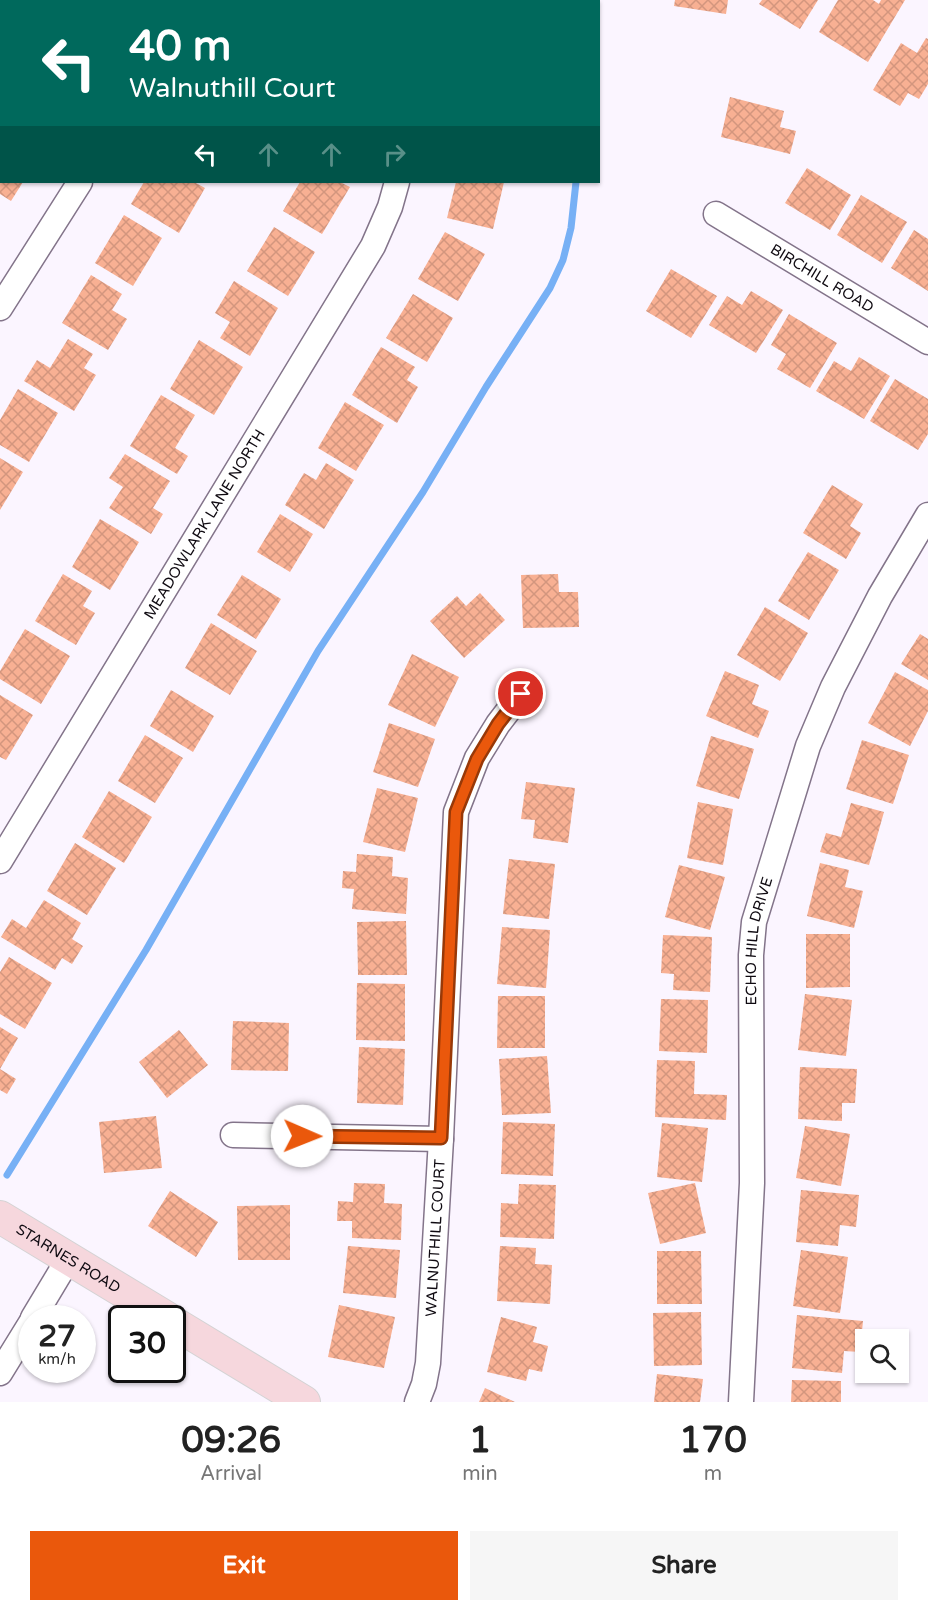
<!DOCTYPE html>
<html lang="en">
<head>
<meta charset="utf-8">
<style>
  :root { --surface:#fff; --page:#f6f6f6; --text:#222; --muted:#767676; --accent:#ea580c }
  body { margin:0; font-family:"Varela Round",sans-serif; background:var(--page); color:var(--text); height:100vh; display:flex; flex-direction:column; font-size:22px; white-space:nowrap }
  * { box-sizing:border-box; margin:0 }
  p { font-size:20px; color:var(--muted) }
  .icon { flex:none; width:33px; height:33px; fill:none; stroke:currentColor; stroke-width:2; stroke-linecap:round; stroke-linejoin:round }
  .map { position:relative; height:1402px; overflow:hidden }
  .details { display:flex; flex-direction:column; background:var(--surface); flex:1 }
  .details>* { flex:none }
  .guide { position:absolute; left:0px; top:0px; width:600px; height:183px; box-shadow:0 2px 4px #0004; background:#00695c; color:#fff; overflow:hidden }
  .buttons { position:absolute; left:855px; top:1329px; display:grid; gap:12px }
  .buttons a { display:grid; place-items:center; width:54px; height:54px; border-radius:0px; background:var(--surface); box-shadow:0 2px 4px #0004; font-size:30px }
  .speed { position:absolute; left:18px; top:1305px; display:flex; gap:12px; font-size:30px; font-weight:700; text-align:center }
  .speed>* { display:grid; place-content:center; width:78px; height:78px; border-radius:50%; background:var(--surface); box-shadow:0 2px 4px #0004; line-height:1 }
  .speed small { font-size:15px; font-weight:400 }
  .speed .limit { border:3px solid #111; border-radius:9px; background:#fff; color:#111 }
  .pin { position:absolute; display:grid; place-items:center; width:51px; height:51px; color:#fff; margin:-26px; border:3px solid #fff; border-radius:50%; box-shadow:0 2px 6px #0007 }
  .me { position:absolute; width:66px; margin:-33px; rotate:91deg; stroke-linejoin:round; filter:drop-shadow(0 0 4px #0008) }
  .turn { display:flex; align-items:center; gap:21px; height:126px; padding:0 30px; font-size:27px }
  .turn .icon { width:78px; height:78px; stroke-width:2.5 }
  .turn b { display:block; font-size:42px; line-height:51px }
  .lanes { display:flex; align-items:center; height:57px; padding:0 30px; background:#0003; justify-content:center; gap:30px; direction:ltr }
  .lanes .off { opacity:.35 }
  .eta { display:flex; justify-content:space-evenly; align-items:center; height:102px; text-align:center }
  .eta b { font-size:36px; font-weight:800; line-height:42px }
  .button { display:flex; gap:12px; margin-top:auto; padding:12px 30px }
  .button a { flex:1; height:69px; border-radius:0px; background:var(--accent); color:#fff; font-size:24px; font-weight:800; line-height:69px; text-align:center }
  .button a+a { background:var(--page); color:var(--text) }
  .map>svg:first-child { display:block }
</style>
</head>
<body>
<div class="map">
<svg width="928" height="1402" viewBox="0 0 928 1402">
  <defs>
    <pattern id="building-cross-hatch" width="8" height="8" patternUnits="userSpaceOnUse" patternTransform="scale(1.5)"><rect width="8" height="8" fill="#f8b093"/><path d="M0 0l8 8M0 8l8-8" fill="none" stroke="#d3967e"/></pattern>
  </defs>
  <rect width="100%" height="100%" fill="#fbf5ff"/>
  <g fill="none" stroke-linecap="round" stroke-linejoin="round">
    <path stroke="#77b0f5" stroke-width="7" d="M582 2 583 0
      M7 1175 146 950 318 651 423 492 486 387 550 288 563 260 571 228 576 182"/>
  </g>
  <path fill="url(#building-cross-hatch)" d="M675 0H728L726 14 674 6Z
    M762 0H818L800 29 759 4Z
    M838 0H873L879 4 881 0H905L868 62 819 32Z
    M926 38 928 39V84L919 99 908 93 900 106 873 90 901 43 917 53Z
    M730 97 784 111 780 127 796 131 790 154 721 137Z
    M807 168 851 195 830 230 785 203Z
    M0 182H23L11 201 0 194Z
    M144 182H194L205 188 179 233 131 204Z
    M300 182H340L350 187 322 234 283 211Z
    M456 182H504L493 229 447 218Z
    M861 195 907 222 882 263 837 235Z
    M124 215 162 238 133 286 95 263Z
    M274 227 315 252 288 296 247 271Z
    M914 230 928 239V291L891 268Z
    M445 232 485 254 458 301 418 279Z
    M671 269 717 296 691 338 646 311Z
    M91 275 122 294 112 310 127 319 108 350 62 323Z
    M234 281 278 308 250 356 220 338 230 322 215 313Z
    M751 291 783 310 756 353 709 325 727 296 742 305Z
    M413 294 453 318 427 362 386 338Z
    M789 314 837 343 810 388 777 369 786 354 771 345Z
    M68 339 93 354 84 368 96 375 74 411 24 381 37 360 50 368Z
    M199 340 243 367 214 415 170 389Z
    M381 347 415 367 407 380 418 387 397 423 352 395Z
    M859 357 890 376 864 419 816 391 834 361 851 371Z
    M895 379 928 399V434L918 450 870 421Z
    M18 389 58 413 29 462 0 445V420Z
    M161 395 195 415 175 448 188 456 177 474 130 446Z
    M345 402 384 425 356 471 318 448Z
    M125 454 170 481 153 508 163 514 151 534 109 508 123 487 109 478Z
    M0 458 23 472 0 510Z
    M326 463 354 480 324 529 285 505 304 473 316 480Z
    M832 485 863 504 850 526 861 533 846 559 803 533Z
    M280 514 313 534 290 572 257 552Z
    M100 519 139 542 110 590 72 567Z
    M808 552 839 570 809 620 778 601Z
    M63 574 92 591 83 606 95 613 76 645 35 621Z
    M558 574 559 592H578L579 627 523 628 521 575Z
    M242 575 281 599 256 639 217 615Z
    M480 593 505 620 464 658 430 621 457 596 466 606Z
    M765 607 808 633 780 681 737 655Z
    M211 623 257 651 230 695 185 668Z
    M25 629 70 656 41 704 0 679V671Z
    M920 634 928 639V680L901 664Z
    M412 654 459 677 435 727 388 705Z
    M725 671 759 685 752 704 769 711 758 738 706 716Z
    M895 672 928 690V711L910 746 868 723Z
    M171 690 214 716 193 752 150 726Z
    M0 695 33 715 6 760 0 757Z
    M389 723 435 739 418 787 373 772Z
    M145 735 183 758 155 803 118 781Z
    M711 736 754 749 739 799 696 786Z
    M862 740 909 755 893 804 846 789Z
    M526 782 575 788 568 843 533 838 535 820 521 819Z
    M377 788 418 798 405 852 363 842Z
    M109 791 152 817 124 863 82 837Z
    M698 802 733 809 723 865 687 858Z
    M851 803 884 812 869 865 820 852 826 833 841 837Z
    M75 843 116 868 87 915 47 891Z
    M357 854 393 857 392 876 408 878 406 914 352 909 354 889 342 888 343 871 356 872Z
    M509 859 555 864 549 919 503 914Z
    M820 863 849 870 845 887 863 891 854 928 807 916Z
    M679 865 725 877 710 930 665 917Z
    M44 900 81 923 72 939 83 946 72 964 62 958 55 970 1 937 12 919 26 928Z
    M406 921 407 975H358L357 922Z
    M502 927 550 930 546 988 497 984Z
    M806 934H850V987L806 988Z
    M663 935 712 937 710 992 673 990 674 974 661 973Z
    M9 957 52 983 25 1029 0 1014V972Z
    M357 983 405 984V1041L356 1040Z
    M805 994 852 1000 846 1056 798 1050Z
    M498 996H545V1048H497Z
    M661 999 708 1000 707 1053 659 1051Z
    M233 1021 289 1023 288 1071 231 1070Z
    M0 1027 18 1038 0 1069Z
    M179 1030 208 1065 167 1098 139 1062Z
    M359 1047 405 1049 403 1105 357 1103Z
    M547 1056 551 1113 502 1115 499 1059Z
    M657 1060 695 1061 694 1094 727 1095 726 1120 655 1117Z
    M800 1067 857 1069 855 1103H842V1121L798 1119Z
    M0 1069 16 1079 7 1094 0 1090Z
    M156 1116 162 1168 104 1173 99 1122Z
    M503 1122 555 1124 553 1176 501 1174Z
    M662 1123 708 1128 702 1182 657 1177Z
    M805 1126 850 1134 841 1186 796 1178Z
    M354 1183 385 1184 384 1203 402 1204 401 1240 352 1238V1221H337L338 1201 353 1202Z
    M695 1183 706 1233 660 1244 648 1193Z
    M519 1184 556 1185 554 1239 500 1237 501 1203 518 1204Z
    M801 1190 859 1195 856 1227 840 1225 838 1246 796 1242Z
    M170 1191 218 1222 196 1257 148 1226Z
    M290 1205V1260H238L237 1206Z
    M348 1246 400 1250 396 1298 343 1293Z
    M500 1246 536 1248 535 1264 552 1265 550 1304 497 1301Z
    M801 1250 848 1257 840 1313 793 1306Z
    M657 1251H701L702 1304H657Z
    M339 1305 395 1317 384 1368 328 1357Z
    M701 1312 702 1365 654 1366 653 1313Z
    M797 1315 863 1321 860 1352 844 1351 842 1373 792 1368Z
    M501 1317 537 1327 533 1342 548 1346 542 1372 529 1369 526 1381 487 1372Z
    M657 1374 703 1379 700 1402H654Z
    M792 1380 841 1381V1402H791Z
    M485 1388 515 1402H479Z"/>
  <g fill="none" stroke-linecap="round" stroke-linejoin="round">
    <g stroke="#83748a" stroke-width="27">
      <g id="minor">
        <path d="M411 0V2"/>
        <path d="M193 2 194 0"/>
        <path id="s1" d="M716 214 928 342"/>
        <path d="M0 308 80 182"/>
        <path id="s2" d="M0 861 373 246 390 207 397 182"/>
        <path d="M233 1135 441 1139"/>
        <path d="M33 1318 69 1258"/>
        <path d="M0 1373 32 1321"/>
        <path id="s3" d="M417 1402 424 1384 428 1363 441 1139 456 812 477 758 498 724 521 694"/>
        <path id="s4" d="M741 1402 752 1183 751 955 754 922 808 746 833 687 880 596 928 515"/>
      </g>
    </g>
    <g stroke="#d4d3d4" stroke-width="34">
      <g id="major">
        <path id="s5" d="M0 1217 167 1318"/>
        <path d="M172 1322 304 1402"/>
      </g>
    </g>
    <use href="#minor" stroke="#fff" stroke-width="24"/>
    <use href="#major" stroke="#f6d7dd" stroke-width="32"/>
  </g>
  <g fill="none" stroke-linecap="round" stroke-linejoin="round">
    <g stroke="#983908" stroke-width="15">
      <path id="route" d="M302 1136 441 1138 456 812 477 759 498 724 521 694"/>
    </g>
    <use href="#route" stroke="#ea580c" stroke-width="10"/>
  </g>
  <g text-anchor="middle" stroke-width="4.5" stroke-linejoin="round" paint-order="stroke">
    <g font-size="15" fill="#0f0a11" stroke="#fff">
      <text dy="5" stroke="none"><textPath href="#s1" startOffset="124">BIRCHILL ROAD</textPath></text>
      <text dy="5" stroke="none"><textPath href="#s2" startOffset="394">MEADOWLARK LANE NORTH</textPath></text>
      <text dy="5" stroke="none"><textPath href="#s4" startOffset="462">ECHO HILL DRIVE</textPath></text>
      <text dy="5" stroke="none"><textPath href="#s3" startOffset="166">WALNUTHILL COURT</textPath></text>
      <text dy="5" stroke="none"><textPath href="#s5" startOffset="80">STARNES ROAD</textPath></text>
    </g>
  </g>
</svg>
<div class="buttons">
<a><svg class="icon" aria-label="search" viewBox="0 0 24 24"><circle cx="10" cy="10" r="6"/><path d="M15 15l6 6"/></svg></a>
</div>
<div class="speed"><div>27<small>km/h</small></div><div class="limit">30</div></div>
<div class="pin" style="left:521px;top:694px;background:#d93025"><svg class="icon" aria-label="arrive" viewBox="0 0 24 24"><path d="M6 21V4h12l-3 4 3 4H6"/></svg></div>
<svg class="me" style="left:302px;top:1136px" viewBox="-20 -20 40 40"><circle r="19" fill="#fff"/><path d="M0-13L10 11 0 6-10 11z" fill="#ea580c"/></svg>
<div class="guide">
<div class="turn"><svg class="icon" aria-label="left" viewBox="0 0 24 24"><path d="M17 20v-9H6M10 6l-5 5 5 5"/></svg><div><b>40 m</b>Walnuthill Court</div></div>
<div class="lanes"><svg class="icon" aria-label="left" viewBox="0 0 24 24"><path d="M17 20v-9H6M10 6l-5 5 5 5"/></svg><svg class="icon off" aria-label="ahead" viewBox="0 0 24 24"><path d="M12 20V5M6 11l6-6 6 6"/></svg><svg class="icon off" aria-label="ahead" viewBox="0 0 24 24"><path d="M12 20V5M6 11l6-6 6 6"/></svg><svg class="icon off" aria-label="right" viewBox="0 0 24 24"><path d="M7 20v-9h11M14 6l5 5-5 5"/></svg></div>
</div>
</div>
<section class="details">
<div class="eta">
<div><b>09:26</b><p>Arrival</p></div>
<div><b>1</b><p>min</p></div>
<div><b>170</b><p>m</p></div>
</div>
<div class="button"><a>Exit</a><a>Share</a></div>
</section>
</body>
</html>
